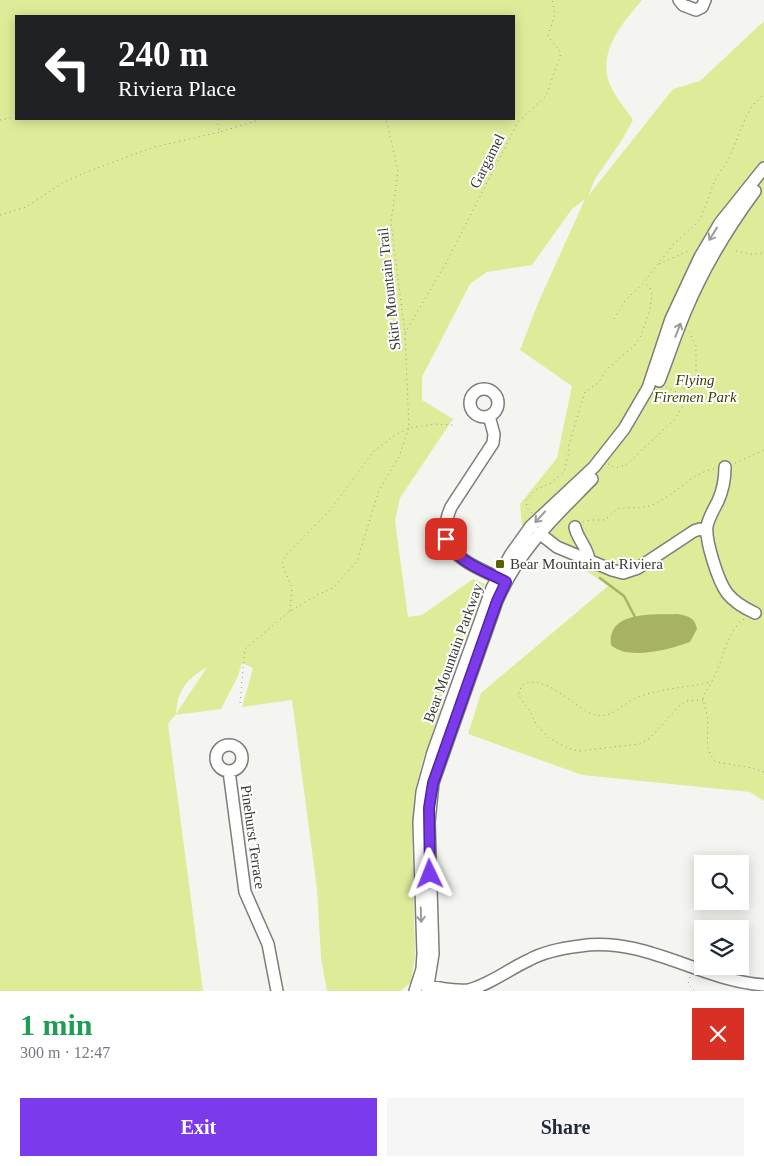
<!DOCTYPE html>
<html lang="en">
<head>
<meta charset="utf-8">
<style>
  :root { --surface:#fff; --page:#f6f6f7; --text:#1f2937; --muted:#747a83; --accent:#7c3aed }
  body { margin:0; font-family:Georgia,serif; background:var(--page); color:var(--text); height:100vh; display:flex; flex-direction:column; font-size:19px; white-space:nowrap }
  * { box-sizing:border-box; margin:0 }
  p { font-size:16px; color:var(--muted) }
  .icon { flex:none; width:28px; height:28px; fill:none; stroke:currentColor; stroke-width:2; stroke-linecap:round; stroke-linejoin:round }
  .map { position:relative; height:991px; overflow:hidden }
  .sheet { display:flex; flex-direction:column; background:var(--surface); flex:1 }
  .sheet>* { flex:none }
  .guide { position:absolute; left:15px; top:15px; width:500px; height:105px; border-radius:0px; box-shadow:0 2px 12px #0003; background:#202124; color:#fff; overflow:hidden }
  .controls { position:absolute; left:694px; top:855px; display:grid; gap:10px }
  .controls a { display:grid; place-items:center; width:55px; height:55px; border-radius:0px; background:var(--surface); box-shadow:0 2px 12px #0003; font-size:25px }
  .pin { position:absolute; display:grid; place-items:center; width:42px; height:42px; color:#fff; margin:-21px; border-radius:10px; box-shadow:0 2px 8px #0006 }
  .me { position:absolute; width:55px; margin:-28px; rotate:358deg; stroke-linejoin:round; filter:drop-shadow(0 0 4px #0008) }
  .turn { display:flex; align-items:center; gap:18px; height:105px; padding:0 20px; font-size:22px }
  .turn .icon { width:65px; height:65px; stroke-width:2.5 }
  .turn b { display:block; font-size:35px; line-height:42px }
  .round { display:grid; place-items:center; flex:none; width:52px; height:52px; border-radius:0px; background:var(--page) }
  .head { display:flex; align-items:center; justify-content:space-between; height:85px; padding:0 20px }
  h1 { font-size:30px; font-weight:700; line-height:38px; color:#1e9e55 }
  .action { display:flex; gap:10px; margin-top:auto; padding:10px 20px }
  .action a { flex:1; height:58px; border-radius:0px; background:var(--accent); color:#fff; font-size:20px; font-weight:700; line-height:58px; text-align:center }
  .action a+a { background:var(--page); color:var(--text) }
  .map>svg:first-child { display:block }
</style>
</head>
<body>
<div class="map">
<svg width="764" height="991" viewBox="0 0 764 991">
  <rect width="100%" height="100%" fill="#f4f5f0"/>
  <path fill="#deec9a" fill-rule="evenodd" d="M0 0H642C623 23 600 48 608 79 612 93 625 108 633 120L622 140 595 179 588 196 673 89 700 81 764 21V801L750 792 582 775 468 734 481 693 608 586 522 526 520 504 557 458 572 386 520 350 538 303 585 199 572 209 532 265 487 272 470 284 422 377V400L453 419 400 498 395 521 408 617 422 615 473 579 485 584 456 664 444 670 438 687 444 699 422 762 414 797 412 834 415 957 411 982 401 991H327L321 958 317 889 292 700 242 707 253 668 242 663 238 676 221 709 175 715 168 724 203 991H0ZM16 16H514V119H16ZM207 667 176 714C178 689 186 680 207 667Z"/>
  <path fill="#a7b362" d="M678 614C689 616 695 618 697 629L690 642C671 649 628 661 611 645 607 610 654 615 678 614Z"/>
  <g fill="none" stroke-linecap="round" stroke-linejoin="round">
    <path stroke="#a7b362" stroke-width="2.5" d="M600 578 624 596 635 617"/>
    <g stroke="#7d7d79" stroke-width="14">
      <path id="minor" d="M679 0 683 5 696 10 702 7 705 0
        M659 381C668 358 676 333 686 310 704 267 727 229 755 191
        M470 403a14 14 0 1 1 28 0a14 14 0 1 1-28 0Z
        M489 416 494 434 493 443 451 507C431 553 470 563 502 580
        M725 467C725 479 723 490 718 501 714 509 709 517 707 526 705 540 718 581 727 593 734 602 744 608 755 613
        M575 527C577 539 589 549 589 561
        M539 533 557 547 612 570 623 573 638 568 694 531 700 529 707 532
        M216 758a13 13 0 1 1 26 0a13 13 0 1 1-26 0Z
        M229 771 245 892 268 944 277 991
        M423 984C437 988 453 991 468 990 489 985 509 969 529 960 543 952 564 948 580 946 646 936 701 981 764 985
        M415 991 422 969 423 954 419 822 422 792 433 752 492 588 511 554 531 526 594 467 624 429 648 388 671 319 700 257 720 223 764 168
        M427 991 433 954 429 822 433 783 497 601C519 549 554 518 592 479"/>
    </g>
    <path stroke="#969693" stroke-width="1" stroke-dasharray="1 4" stroke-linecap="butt" d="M216 119 220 132 262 119
      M0 120 16 117
      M0 215 26 207 64 182 89 171 154 147 220 132
      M736 251 751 254 764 253
      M659 264 688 251
      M614 319 625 301 644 282 673 245 697 223 702 215 715 180 728 160 746 117 753 105 764 94
      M405 333 446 263 518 122 546 96 561 53 548 36 555 14 552 0
      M678 386 684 389
      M666 387 687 397
      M683 394 687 383 693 384
      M735 463 764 450
      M608 464 616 468 626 465 675 419 690 394 696 378V346L689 332
      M532 513 527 508 526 500 535 490 551 483 564 472 569 452V444L585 392 599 382 607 369 634 346 641 336 650 309 652 294 650 288 644 282
      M583 522 591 520H605L617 509C629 506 639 510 652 505 675 496 690 473 714 469
      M290 611 292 588 282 564 286 555 330 510 374 451 394 436 409 428 434 424 454 425
      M744 619C726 634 725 652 717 671 713 680 708 688 703 696 703 703 706 709 707 715 710 731 702 749 716 762L753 768 764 772
      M703 700 686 701 680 705 650 738 640 744 579 751 567 748 549 738 537 726 530 711 518 695 522 685C546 672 574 709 595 715 612 719 622 704 636 698 660 688 686 688 712 682
      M240 703 245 649 290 611 317 595 333 588 357 561 379 490 399 457 409 428 405 334 391 222 398 171 386 119
      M690 977 688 984 695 991"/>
    <use href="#minor" stroke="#fff" stroke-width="11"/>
  </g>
  <defs><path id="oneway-shaft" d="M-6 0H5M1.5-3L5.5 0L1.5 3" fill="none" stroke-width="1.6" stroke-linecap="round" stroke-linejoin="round" transform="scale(1.25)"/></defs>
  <g stroke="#9c9c9b">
    <use href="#oneway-shaft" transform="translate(713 234) rotate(122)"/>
    <use href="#oneway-shaft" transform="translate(678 330) rotate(-69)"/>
    <use href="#oneway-shaft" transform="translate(540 517) rotate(133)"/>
    <use href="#oneway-shaft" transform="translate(421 915) rotate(88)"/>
  </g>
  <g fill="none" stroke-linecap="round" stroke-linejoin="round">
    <g stroke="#51269a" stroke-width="12">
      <path id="route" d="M430 874 429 808 433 783 497 601 506 582C484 570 457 563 446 539"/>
    </g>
    <use href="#route" stroke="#7c3aed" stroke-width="9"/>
  </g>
  <rect fill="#596201" stroke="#fff" stroke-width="2" x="495" y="559" width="10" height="10" rx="2.5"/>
  <g text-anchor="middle" stroke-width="4" stroke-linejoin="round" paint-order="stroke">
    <g font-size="15" fill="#393937" stroke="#fff">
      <text transform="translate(487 161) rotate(-63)" y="5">Gargamel</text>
      <text transform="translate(389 289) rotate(-96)" y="5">Skirt Mountain Trail</text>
      <text transform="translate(453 653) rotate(-70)" y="5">Bear Mountain Parkway</text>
      <text transform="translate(253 837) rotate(82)" y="5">Pinehurst Terrace</text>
    </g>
    <g font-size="15" font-style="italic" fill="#3a4100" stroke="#fff">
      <text x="695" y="385">Flying<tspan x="695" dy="17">Firemen Park</tspan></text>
    </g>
    <g font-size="15" fill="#393937" stroke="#fff" text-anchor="start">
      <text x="510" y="569">Bear Mountain at Riviera</text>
    </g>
  </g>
</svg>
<div class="controls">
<a><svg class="icon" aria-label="search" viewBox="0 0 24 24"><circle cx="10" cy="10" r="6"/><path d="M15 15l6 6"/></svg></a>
<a><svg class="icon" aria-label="layers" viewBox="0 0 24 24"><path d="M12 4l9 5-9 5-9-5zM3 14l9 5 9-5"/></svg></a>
</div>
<div class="pin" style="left:446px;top:539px;background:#d93025"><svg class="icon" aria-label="arrive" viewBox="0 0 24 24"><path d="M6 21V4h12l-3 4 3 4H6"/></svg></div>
<svg class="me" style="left:430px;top:874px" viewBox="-20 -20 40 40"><path d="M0-17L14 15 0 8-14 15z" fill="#7c3aed" stroke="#fff" stroke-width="4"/></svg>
<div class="guide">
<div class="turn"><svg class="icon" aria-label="left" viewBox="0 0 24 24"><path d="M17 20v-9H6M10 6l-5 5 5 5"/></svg><div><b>240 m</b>Riviera Place</div></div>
</div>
</div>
<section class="sheet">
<div class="head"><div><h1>1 min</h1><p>300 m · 12:47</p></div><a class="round" style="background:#d93025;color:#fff"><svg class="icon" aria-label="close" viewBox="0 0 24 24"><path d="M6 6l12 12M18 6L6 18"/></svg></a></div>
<div class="action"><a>Exit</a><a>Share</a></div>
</section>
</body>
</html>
